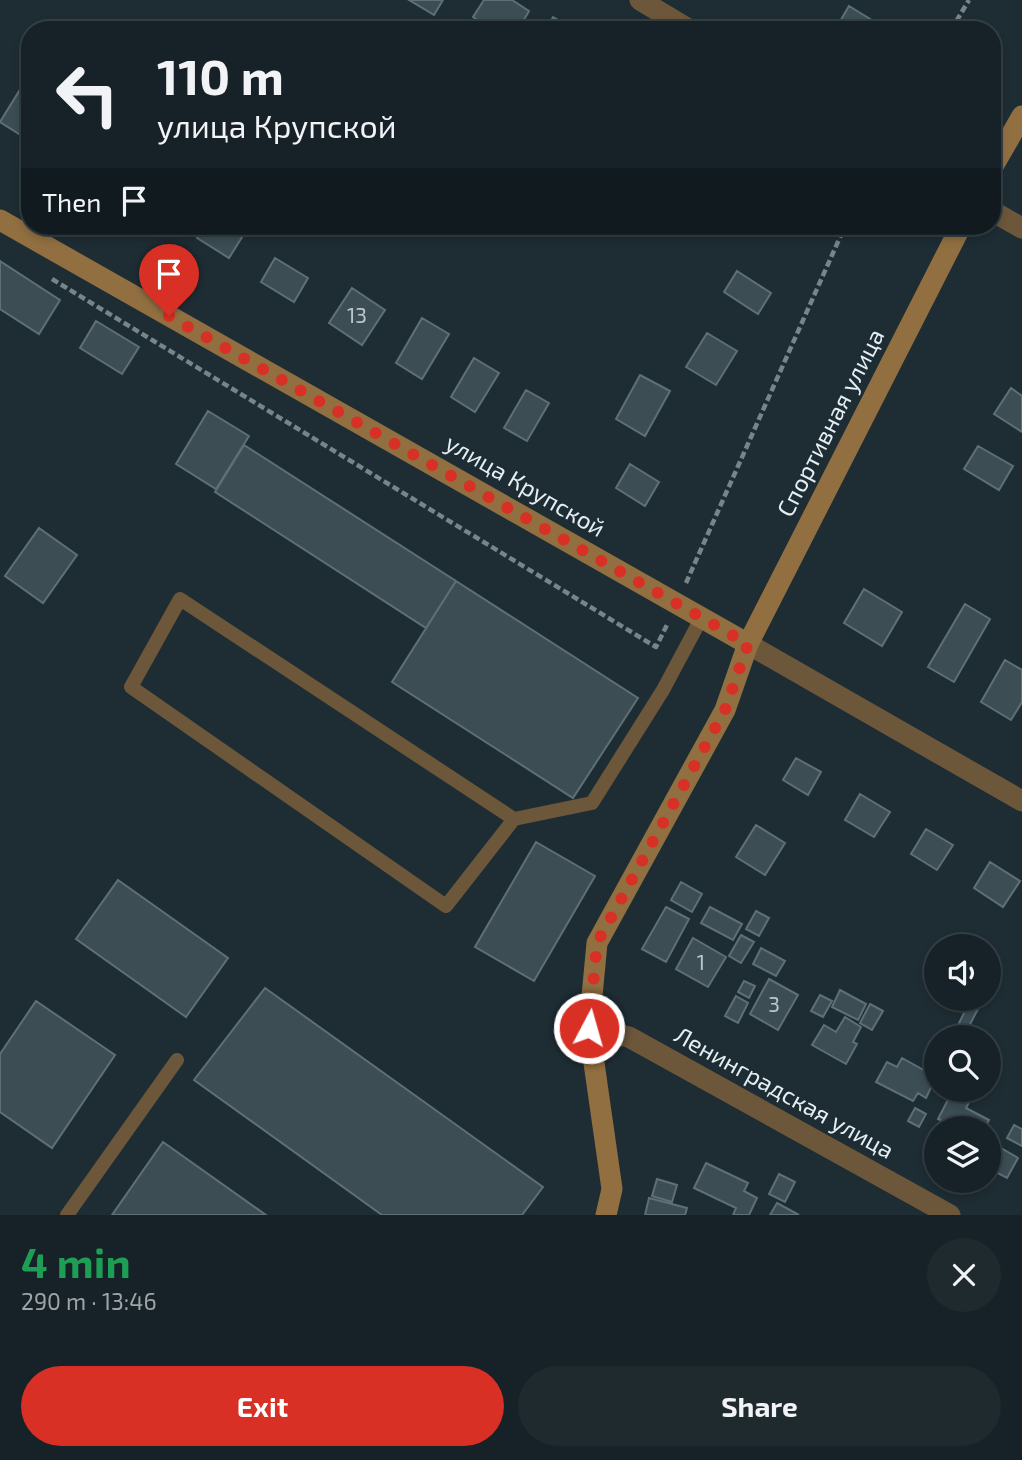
<!DOCTYPE html>
<html lang="en">
<head>
<meta charset="utf-8">
<style>
  :root { --surface:#162227; --page:#1f2a2f; --text:#f1f3f6; --muted:#9ea4a7; --line:#353f44; --accent:#d93025 }
  body { margin:0; font-family:"Exo 2",sans-serif; background:var(--page); color:var(--text); height:100vh; display:flex; flex-direction:column; font-size:26px; white-space:nowrap }
  * { box-sizing:border-box; margin:0 }
  p { font-size:23px; color:var(--muted) }
  .icon { flex:none; width:38px; height:38px; fill:none; stroke:currentColor; stroke-width:2; stroke-linecap:round; stroke-linejoin:round }
  .map { position:relative; height:1215px; overflow:hidden }
  .sheet { display:flex; flex-direction:column; background:var(--surface); flex:1 }
  .sheet>* { flex:none }
  .hud { position:absolute; left:21px; top:21px; width:980px; height:214px; border-radius:28px; box-shadow:0 4px 10px #0003,0 0 0 2px var(--line); background:#162227; color:var(--text); overflow:hidden }
  .fabs { position:absolute; left:924px; top:934px; display:grid; gap:14px }
  .fabs a { display:grid; place-items:center; width:77px; height:77px; border-radius:50%; background:var(--surface); box-shadow:0 4px 10px #0003,0 0 0 2px var(--line); font-size:35px }
  .pin { position:absolute; display:grid; place-items:center; width:60px; height:60px; color:#fff; margin:-72px -30px; border-radius:50% 50% 50% 0; rotate:-45deg; box-shadow:0 0 7px #0007 }
  .pin .icon { rotate:45deg }
  .me { position:absolute; width:77px; margin:-38px; rotate:6deg; stroke-linejoin:round; filter:drop-shadow(0 0 5px #0008) }
  .turn { display:flex; align-items:center; gap:24px; height:147px; padding:0 21px; font-size:32px }
  .turn .icon { width:91px; height:91px; stroke-width:2.5 }
  .turn b { display:block; font-size:49px; line-height:60px }
  .then { display:flex; align-items:center; height:66px; padding:0 21px; background:#0003; gap:14px; font-size:26px }
  .round { display:grid; place-items:center; flex:none; width:74px; height:74px; border-radius:37px; background:var(--page) }
  .summary { display:flex; align-items:center; justify-content:space-between; height:119px; padding:0 21px }
  h1 { font-size:42px; font-weight:700; line-height:52px; color:#1e9e55 }
  .primary-button { display:flex; gap:14px; margin-top:auto; padding:14px 21px }
  .primary-button a { flex:1; height:80px; border-radius:42px; background:var(--accent); color:#fff; font-size:28px; font-weight:700; line-height:80px; text-align:center }
  .primary-button a+a { background:var(--page); color:var(--text) }
  .map>svg:first-child { display:block }
</style>
</head>
<body>
<div class="map">
<svg width="1022" height="1215" viewBox="0 0 1022 1215">
  <rect width="100%" height="100%" fill="#1e2d34"/>
  <path fill="#3c4d54" stroke="#5e7077" stroke-width="2" d="M409 0H443L434 15Z
    M484 0H512L529 11 518 30H493L473 17Z
    M849 6 888 30H835Z
    M553 17 576 30H546Z
    M21 88 30 94V141L0 122Z
    M205 226H249L229 258 197 238Z
    M275 258 308 278 294 302 261 282Z
    M0 261 60 300 39 334 0 309Z
    M737 271 771 293 758 314 724 292Z
    M352 288 385 310 362 345 329 323Z
    M422 318 449 334 422 379 396 363Z
    M96 321 139 347 122 374 80 348Z
    M707 333 737 351 716 385 686 367Z
    M474 358 499 373 475 412 451 397Z
    M640 375 670 391 645 436 616 419Z
    M1011 388 1022 396V432L994 414Z
    M526 390 549 403 527 441 504 428Z
    M208 411 249 436 216 489 176 464Z
    M244 445 456 581 426 628 215 492Z
    M978 446 1013 466 999 490 964 469Z
    M630 464 659 482 645 506 616 488Z
    M39 528 77 555 43 603 5 576Z
    M456 581 638 698 573 798 392 682Z
    M864 589 902 612 882 646 844 623Z
    M965 604 990 619 954 682 928 667Z
    M1005 660 1022 670V702L1011 720 981 702Z
    M796 758 821 772 808 795 783 780Z
    M860 794 890 812 874 837 845 820Z
    M756 825 785 843 765 875 736 857Z
    M926 829 953 845 937 870 911 854Z
    M536 842 595 876 534 981 475 947Z
    M990 862 1020 881 1003 907 974 888Z
    M118 880 228 958 186 1017 76 939Z
    M681 882 702 894 692 912 671 900Z
    M666 907 689 919 666 962 642 949Z
    M710 907 742 924 733 940 701 923Z
    M756 911 769 918 759 936 746 929Z
    M741 935 754 942 741 963 729 956Z
    M693 938 726 957 708 987 676 969Z
    M761 948 785 961 776 976 753 964Z
    M769 979 798 995 778 1030 750 1014Z
    M744 981 755 986 749 998 738 992Z
    M265 988 543 1187 522 1215H382L194 1080Z
    M840 990 866 1004 858 1020 832 1007Z
    M820 995 832 1001 823 1017 811 1011Z
    M736 996 748 1003 738 1023 725 1016Z
    M36 1001 115 1055 52 1148 0 1112V1054Z
    M969 1003 978 1009 968 1028 959 1023Z
    M870 1004 883 1011 872 1030 860 1023Z
    M845 1017 861 1027 853 1042 857 1044 846 1064 812 1045 824 1025 836 1032Z
    M902 1058 936 1077 926 1098 918 1093 913 1101 876 1082 887 1062 897 1067Z
    M953 1090H959L972 1097 966 1108 989 1120 984 1129H958L938 1119Z
    M915 1108 926 1114 919 1127 908 1121Z
    M1014 1125 1022 1129V1146L1007 1138Z
    M163 1142 266 1215H112Z
    M1001 1148 1018 1158 1007 1178 990 1169Z
    M706 1163 748 1183 744 1191 757 1198 749 1215H733L736 1208 694 1188Z
    M779 1174 795 1182 785 1202 769 1194Z
    M657 1179 677 1185 672 1202 652 1196Z
    M649 1198 687 1208 685 1215H645Z
    M777 1203 799 1215H770Z"/>
  <g fill="none" stroke-linecap="round" stroke-linejoin="round">
    <path stroke="#78848a" stroke-width="4.5" stroke-dasharray="7 3.5" stroke-linecap="butt" d="M951 30 969 0
      M52 279 656 647 668 623
      M686 583 845 226"/>
    <path stroke="#6d573b" stroke-width="14" d="M514 819 446 906 131 687 180 599 514 819 592 803 663 690 702 617
      M67 1215 177 1060"/>
    <path stroke="#6d573b" stroke-width="21" d="M640 0 690 30
      M992 211 1022 228
      M748 644 1022 801
      M589 1028 629 1037 950 1215"/>
    <path stroke="#916f41" stroke-width="21" d="M992 168 1022 116
      M0 220 748 644
      M606 1215 612 1189 589 1028 597 943 725 710 748 644 961 226"/>
  </g>
  <g fill="none" stroke-linecap="round" stroke-linejoin="round">
    <path stroke="#d93025" stroke-width="12" stroke-dasharray="0 21.6" d="M169 316 748 644 725 710 597 943 589 1028"/>
  </g>
  <g text-anchor="middle" stroke-width="5" stroke-linejoin="round" paint-order="stroke">
    <g font-size="21" fill="#bbc6cb">
      <text x="357" y="323">13</text>
      <text x="701" y="970">1</text>
      <text x="774" y="1012">3</text>
    </g>
    <g font-size="24" fill="#e5eef3" stroke="#1e2d34">
      <text transform="translate(831 423) rotate(-63)" y="8">Спортивная улица</text>
      <text transform="translate(525 486) rotate(30)" y="8">улица Крупской</text>
      <text transform="translate(784 1093) rotate(29)" y="8">Ленинградская улица</text>
    </g>
  </g>
</svg>
<div class="fabs">
<a><svg class="icon" aria-label="sound" viewBox="0 0 24 24"><path d="M4 9h4l5-4v14l-5-4H4zM17 9q2 3 0 6"/></svg></a>
<a><svg class="icon" aria-label="search" viewBox="0 0 24 24"><circle cx="10" cy="10" r="6"/><path d="M15 15l6 6"/></svg></a>
<a><svg class="icon" aria-label="layers" viewBox="0 0 24 24"><path d="M12 4l9 5-9 5-9-5zM3 14l9 5 9-5"/></svg></a>
</div>
<div class="pin" style="left:169px;top:316px;background:#d93025"><svg class="icon" aria-label="arrive" viewBox="0 0 24 24"><path d="M6 21V4h12l-3 4 3 4H6"/></svg></div>
<svg class="me" style="left:589px;top:1028px" viewBox="-20 -20 40 40"><circle r="17" fill="#d93025" stroke="#fff" stroke-width="3"/><path d="M0-11L8 9 0 5-8 9z" fill="#fff"/></svg>
<div class="hud">
<div class="turn"><svg class="icon" aria-label="left" viewBox="0 0 24 24"><path d="M17 20v-9H6M10 6l-5 5 5 5"/></svg><div><b>110 m</b>улица Крупской</div></div>
<div class="then">Then<svg class="icon" aria-label="arrive" viewBox="0 0 24 24"><path d="M6 21V4h12l-3 4 3 4H6"/></svg></div>
</div>
</div>
<section class="sheet">
<div class="summary"><div><h1>4 min</h1><p>290 m · 13:46</p></div><a class="round"><svg class="icon" aria-label="close" viewBox="0 0 24 24"><path d="M6 6l12 12M18 6L6 18"/></svg></a></div>
<div class="primary-button"><a>Exit</a><a>Share</a></div>
</section>
</body>
</html>
